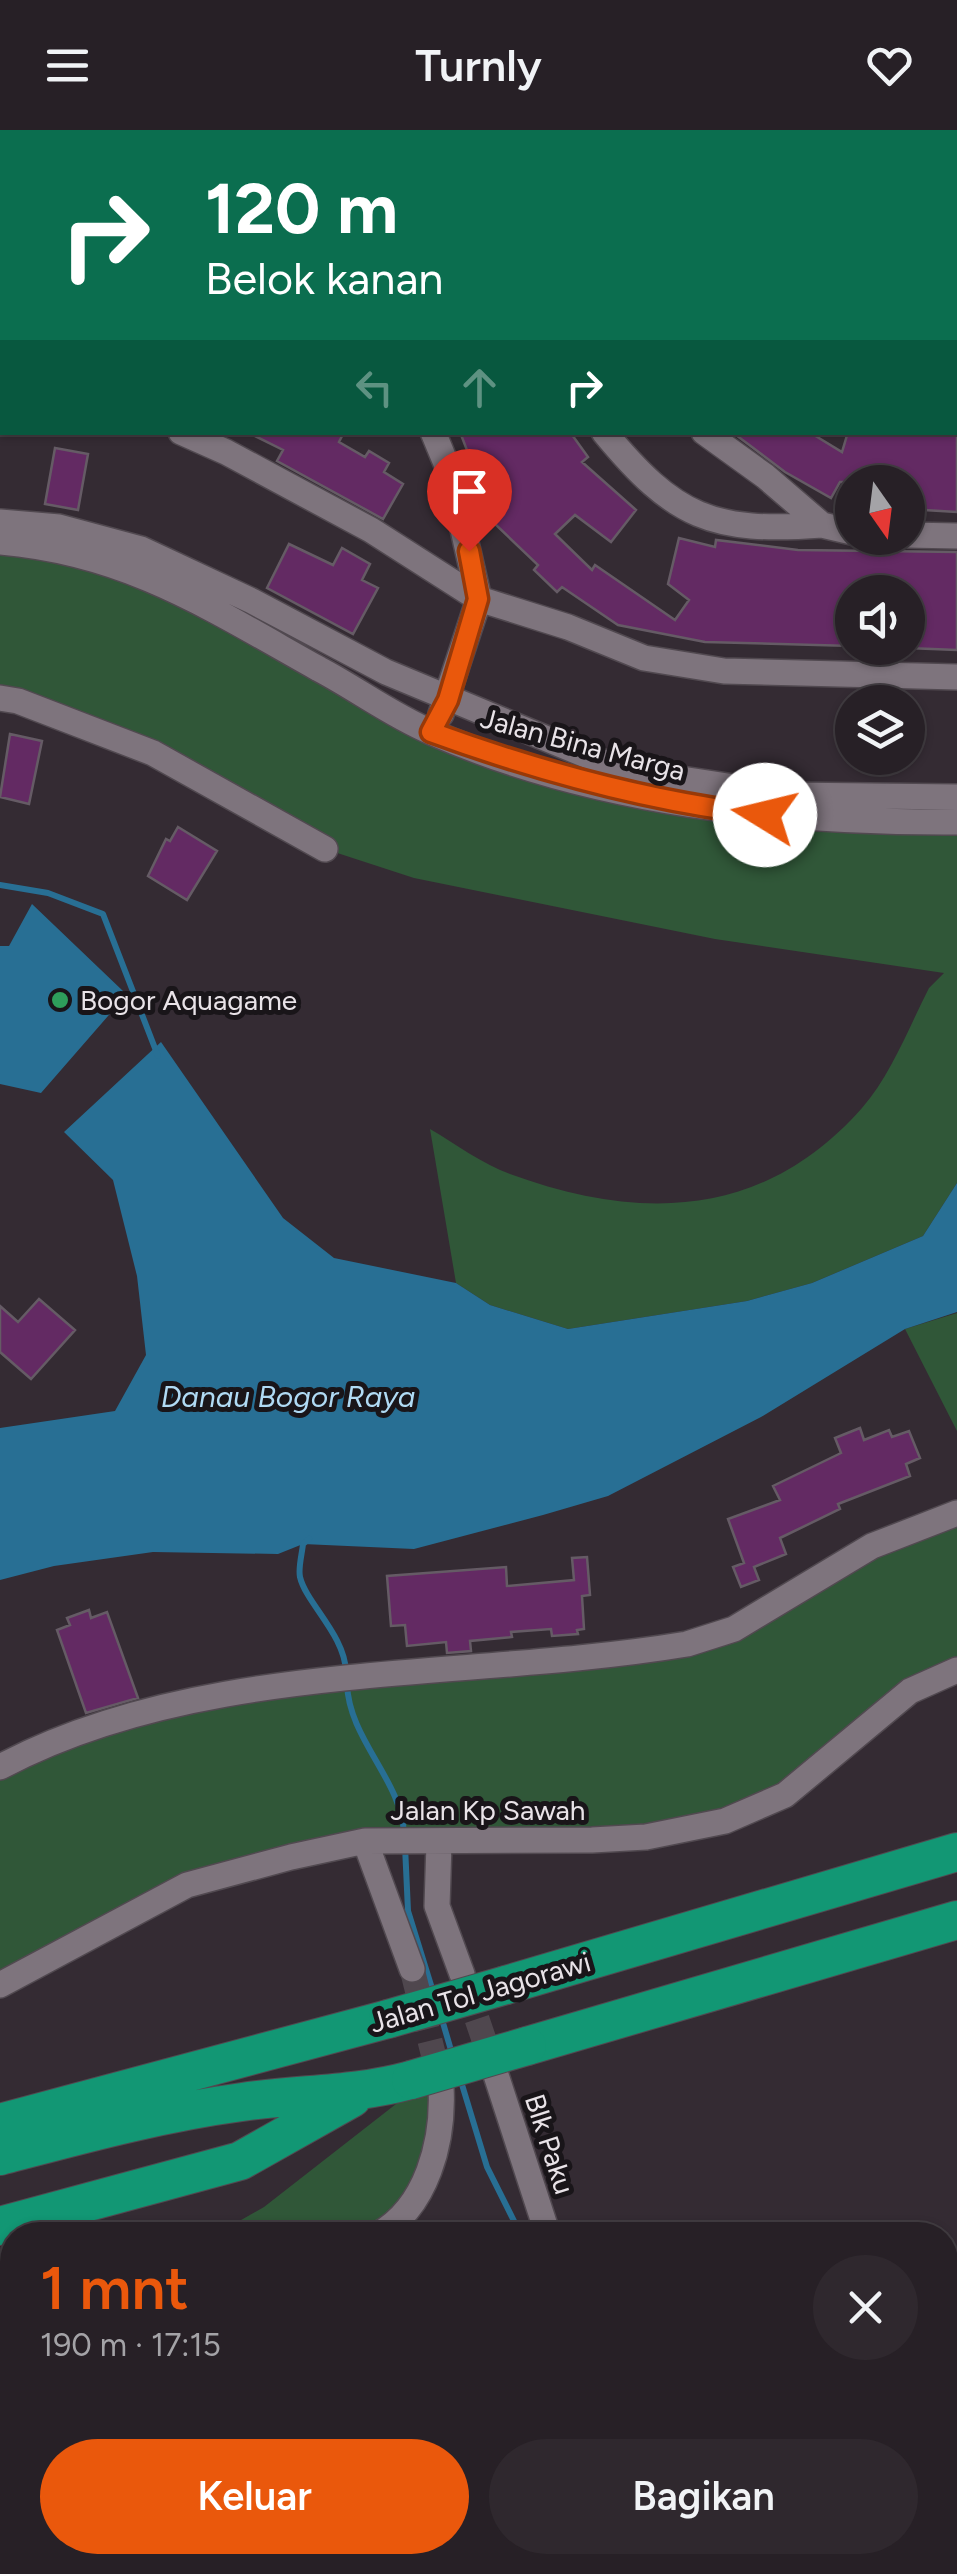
<!DOCTYPE html>
<html lang="id">
<head>
<meta charset="utf-8">
<style>
  :root { --surface:#272026; --page:#2f282e; --text:#f1f3f6; --muted:#a4a3a7; --line:#433e43; --accent:#ea580c }
  body { margin:0; font-family:Figtree,sans-serif; background:var(--page); color:var(--text); height:100vh; display:flex; flex-direction:column; font-size:38px; white-space:nowrap }
  * { box-sizing:border-box; margin:0 }
  p { font-size:32px; color:var(--muted) }
  .icon { flex:none; width:55px; height:55px; fill:none; stroke:currentColor; stroke-width:2; stroke-linecap:round; stroke-linejoin:round }
  .map { position:relative; flex:1; overflow:hidden }
  .sheet { position:absolute; left:0px; top:2092px; width:958px; height:352px; display:flex; flex-direction:column; background:var(--surface); border-radius:40px 40px 0 0; box-shadow:0 2px 8px #0004,0 0 0 2px var(--line) }
  .sheet>* { flex:none }
  .banner { position:absolute; left:0px; top:0px; width:958px; height:305px; box-shadow:0 2px 8px #0004,0 0 0 2px var(--line); background:#0b6e4f; color:#fff; overflow:hidden }
  .needle { width:65px; rotate:166deg }
  .fabs { position:absolute; left:835px; top:335px; display:grid; gap:20px }
  .fabs a { display:grid; place-items:center; width:90px; height:90px; border-radius:50%; background:var(--surface); box-shadow:0 2px 8px #0004,0 0 0 2px var(--line); font-size:50px }
  .pin { position:absolute; display:grid; place-items:center; width:85px; height:85px; color:#fff; margin:-102px -42px; border-radius:50% 50% 50% 0; rotate:-45deg; box-shadow:0 0 10px #0007 }
  .pin .icon { rotate:45deg }
  .me { position:absolute; width:110px; margin:-55px; rotate:279deg; stroke-linejoin:round; filter:drop-shadow(0 0 8px #0008) }
  .turn { display:flex; align-items:center; gap:35px; height:210px; padding:0 40px; font-size:45px }
  .turn .icon { width:130px; height:130px; stroke-width:2.5 }
  .turn b { display:block; font-size:70px; line-height:85px }
  .lanes { display:flex; align-items:center; height:95px; padding:0 40px; background:#0003; justify-content:center; gap:50px; direction:ltr }
  .lanes .off { opacity:.35 }
  .round { display:grid; place-items:center; flex:none; width:105px; height:105px; border-radius:52px; background:var(--page) }
  .headline { display:flex; align-items:center; justify-content:space-between; height:170px; padding:0 40px }
  h1 { font-size:60px; font-weight:600; line-height:75px; color:var(--accent) }
  .primary-button { display:flex; gap:20px; margin-top:auto; padding:20px 40px }
  .primary-button a { flex:1; height:115px; border-radius:60px; background:var(--accent); color:#fff; font-size:40px; font-weight:600; line-height:115px; text-align:center }
  .primary-button a+a { background:var(--page); color:var(--text) }
  header { display:flex; justify-content:space-between; align-items:center; height:130px; padding:0 40px; background:var(--surface); font-size:45px; font-weight:600 }
  .map>svg:first-child { display:block }
</style>
</head>
<body>
<header><svg class="icon" aria-label="menu" viewBox="0 0 24 24"><path d="M4 6h16M4 12h16M4 18h16"/></svg>Turnly<svg class="icon" aria-label="heart" viewBox="0 0 24 24"><path d="M12 20l-8-8c-3-5 5-10 8-4 3-6 11-1 8 4z"/></svg></header>
<div class="map">
<svg width="957" height="2444" viewBox="0 0 957 2444">
  <rect width="100%" height="100%" fill="#342b33"/>
  <path fill="#305738" d="M0 413 80 422 321 539 548 641 957 691V1053L923 1106 812 1153 747 1171 568 1199 490 1175 456 1153 430 999C456 1014 482 1034 510 1044 641 1092 764 1089 862 978 891 945 909 897 929 858L944 843 715 809 414 748 325 719 153 623 0 568Z
    M957 1183V1301L905 1199Z
    M957 1383V1540L814 1646 725 1691 374 1711 186 1756 0 1855V1637L159 1580 687 1514Z
    M437 1942 440 2007 377 2105H215L264 2077Z
    M12 2171V2358L0 2387V2172Z"/>
  <path fill="#286f94" d="M32 774 123 861 115 878 41 963 0 954V816H9Z
    M161 912 283 1088 334 1128 456 1153 490 1175 568 1199 747 1171 812 1153 923 1106 957 1053V1182L905 1199 761 1287 608 1366 543 1385 414 1419 303 1414 278 1424 153 1422 54 1436 0 1450V1298L115 1281 146 1225 137 1146 113 1050 64 1002Z"/>
  <g fill="none" stroke-linecap="round" stroke-linejoin="round">
    <path stroke="#286f94" stroke-width="6" d="M0 755 48 763 103 784 158 926
      M309 1409 303 1414C302 1424 298 1438 300 1447 306 1473 345 1505 346 1542
      M347 1554C349 1610 402 1650 404 1704
      M405 1716 408 1781 434 1865
      M441 1886 453 1927
      M460 1948 487 2037 521 2105
      M820 2432 829 2444"/>
  </g>
  <path fill="#632a63" stroke="#655b65" stroke-width="2.5" d="M247 302H344L339 312 365 327 369 321 389 333 384 342 403 354 383 389 277 331 283 320Z
    M460 302H570L588 327 582 332 636 380 611 412 575 385 555 404 592 440 595 435 675 490 689 470 668 454 679 408 715 417 716 410 798 420 957 422V520L908 518V458L852 460V516L705 512 618 495 562 457 557 462 534 440 538 435 496 395 475 368 483 362Z
    M732 302H809L842 322 848 302H957V382L908 379V352H840L831 368 785 342Z
    M55 318 88 324 78 380 45 374Z
    M289 414 333 435 342 418 370 434 362 450 378 458 353 504 267 458Z
    M10 604 42 611 29 674 0 667Z
    M178 697 217 721 187 770 148 746 166 709 170 711Z
    M39 1169 75 1200 31 1249 0 1222V1176L18 1192Z
    M860 1298 864 1310 889 1300 892 1307 909 1301 920 1328 906 1334 910 1346 838 1374 840 1379 780 1408 786 1424 754 1437 759 1450 741 1457 733 1437 744 1433 728 1389 780 1370 773 1356 841 1323 835 1308Z
    M587 1427 590 1465 582 1466 584 1499 577 1500 578 1504 552 1506 551 1499 511 1502 512 1507 470 1511 471 1521 447 1523 446 1512 407 1516 405 1495 391 1496 387 1446 506 1437 507 1456 574 1450 572 1428Z
    M89 1480 91 1488 107 1482 138 1568 86 1583 57 1500 70 1495 67 1488Z"/>
  <g fill="none" stroke-linecap="round" stroke-linejoin="round">
    <path stroke="#4f474e" stroke-width="25" stroke-dasharray="25 12" stroke-linecap="butt" d="M412 1839 441 1955
      M465 1854 494 1939"/>
    <g stroke="#514950" stroke-width="28">
      <path id="minor" d="M566 0 568 2
        M703 2 709 0
        M0 3H2
        M0 143H2
        M955 266H957
        M0 268H2
        M181 302 226 322 371 400 479 469 568 497 644 528 724 541 957 547
        M433 302 450 343 479 469 441 584
        M604 302C675 388 712 403 822 395
        M704 302 765 346 822 395 852 402
        M0 392 59 397 141 419 252 471 386 542 622 640 786 665 957 667
        M908 405 957 406
        M0 412C128 423 210 478 319 539 357 559 391 585 431 602 595 674 781 693 957 692
        M0 568 18 571 153 623 325 719
        M0 1637C203 1529 465 1551 687 1514L734 1499 872 1416 957 1383
        M365 1711 412 1839
        M439 1713 437 1776 462 1844
        M0 1855 187 1755 291 1727 365 1711 592 1710 646 1707 725 1691 785 1665 910 1561 957 1540
        M495 1942 548 2105
        M377 2105C427 2078 444 2011 441 1957
        M597 2432 598 2444
        M239 2444 248 2432"/>
    </g>
    <g stroke="#514950" stroke-width="40">
      <path id="highway" d="M506 1855 957 1722
        M527 1916 957 1790
        M0 1993 388 1889
        M0 2026C80 2005 160 1983 242 1972 302 1963 351 1966 411 1950
        M0 2096 240 2031 352 1968"/>
    </g>
    <use href="#minor" stroke="#7e747d" stroke-width="25"/>
    <use href="#highway" stroke="#129774" stroke-width="38"/>
    <g stroke="#514950" stroke-width="40" stroke-linecap="butt">
      <path id="highway-bridge" d="M388 1889 506 1855
        M411 1950 527 1916"/>
    </g>
    <use href="#highway-bridge" stroke="#129774" stroke-width="38"/>
  </g>
  <g fill="none" stroke-linecap="round" stroke-linejoin="round">
    <g stroke="#983908" stroke-width="25">
      <path id="route" d="M469 421 478 469 448 570 431 602C538 641 651 672 765 685"/>
    </g>
    <use href="#route" stroke="#ea580c" stroke-width="18"/>
  </g>
  <circle fill="#2e9e5b" stroke="#191519" stroke-width="4" cx="60" cy="870" r="10"/>
  <g text-anchor="middle" stroke-width="10" stroke-linejoin="round" paint-order="stroke">
    <g font-size="28" fill="#e9e3e8" stroke="#191519">
      <text transform="translate(583 614) rotate(15)" y="10">Jalan Bina Marga</text>
      <text x="488" y="1690">Jalan Kp Sawah</text>
      <text transform="translate(480 1862) rotate(-16)" y="10">Jalan Tol Jagorawi</text>
      <text transform="translate(550 2014) rotate(72)" y="10">Blk Paku</text>
    </g>
    <g font-size="28" fill="#e9e3e8" stroke="#191519" text-anchor="start">
      <text x="80" y="880">Bogor Aquagame</text>
    </g>
    <g font-size="30" font-style="italic" fill="#b0daf4" stroke="#191519">
      <text x="288" y="1277">Danau Bogor Raya</text>
    </g>
  </g>
</svg>
<div class="fabs">
<a><svg class="needle" viewBox="-14 -14 28 28"><path d="M0-13l5 13h-10z" fill="#e53935"/><path d="M0 13l5-13h-10z" fill="#a4a3a7"/></svg></a>
<a><svg class="icon" aria-label="sound" viewBox="0 0 24 24"><path d="M4 9h4l5-4v14l-5-4H4zM17 9q2 3 0 6"/></svg></a>
<a><svg class="icon" aria-label="layers" viewBox="0 0 24 24"><path d="M12 4l9 5-9 5-9-5zM3 14l9 5 9-5"/></svg></a>
</div>
<div class="pin" style="left:469px;top:421px;background:#d93025"><svg class="icon" aria-label="arrive" viewBox="0 0 24 24"><path d="M6 21V4h12l-3 4 3 4H6"/></svg></div>
<svg class="me" style="left:765px;top:685px" viewBox="-20 -20 40 40"><circle r="19" fill="#fff"/><path d="M0-13L10 11 0 6-10 11z" fill="#ea580c"/></svg>
<div class="banner">
<div class="turn"><svg class="icon" aria-label="right" viewBox="0 0 24 24"><path d="M7 20v-9h11M14 6l5 5-5 5"/></svg><div><b>120 m</b>Belok kanan</div></div>
<div class="lanes"><svg class="icon off" aria-label="left" viewBox="0 0 24 24"><path d="M17 20v-9H6M10 6l-5 5 5 5"/></svg><svg class="icon off" aria-label="ahead" viewBox="0 0 24 24"><path d="M12 20V5M6 11l6-6 6 6"/></svg><svg class="icon" aria-label="right" viewBox="0 0 24 24"><path d="M7 20v-9h11M14 6l5 5-5 5"/></svg></div>
</div>
<section class="sheet">
<div class="headline"><div><h1>1 mnt</h1><p>190 m · 17:15</p></div><a class="round"><svg class="icon" aria-label="close" viewBox="0 0 24 24"><path d="M6 6l12 12M18 6L6 18"/></svg></a></div>
<div class="primary-button"><a>Keluar</a><a>Bagikan</a></div>
</section>
</div>
</body>
</html>
